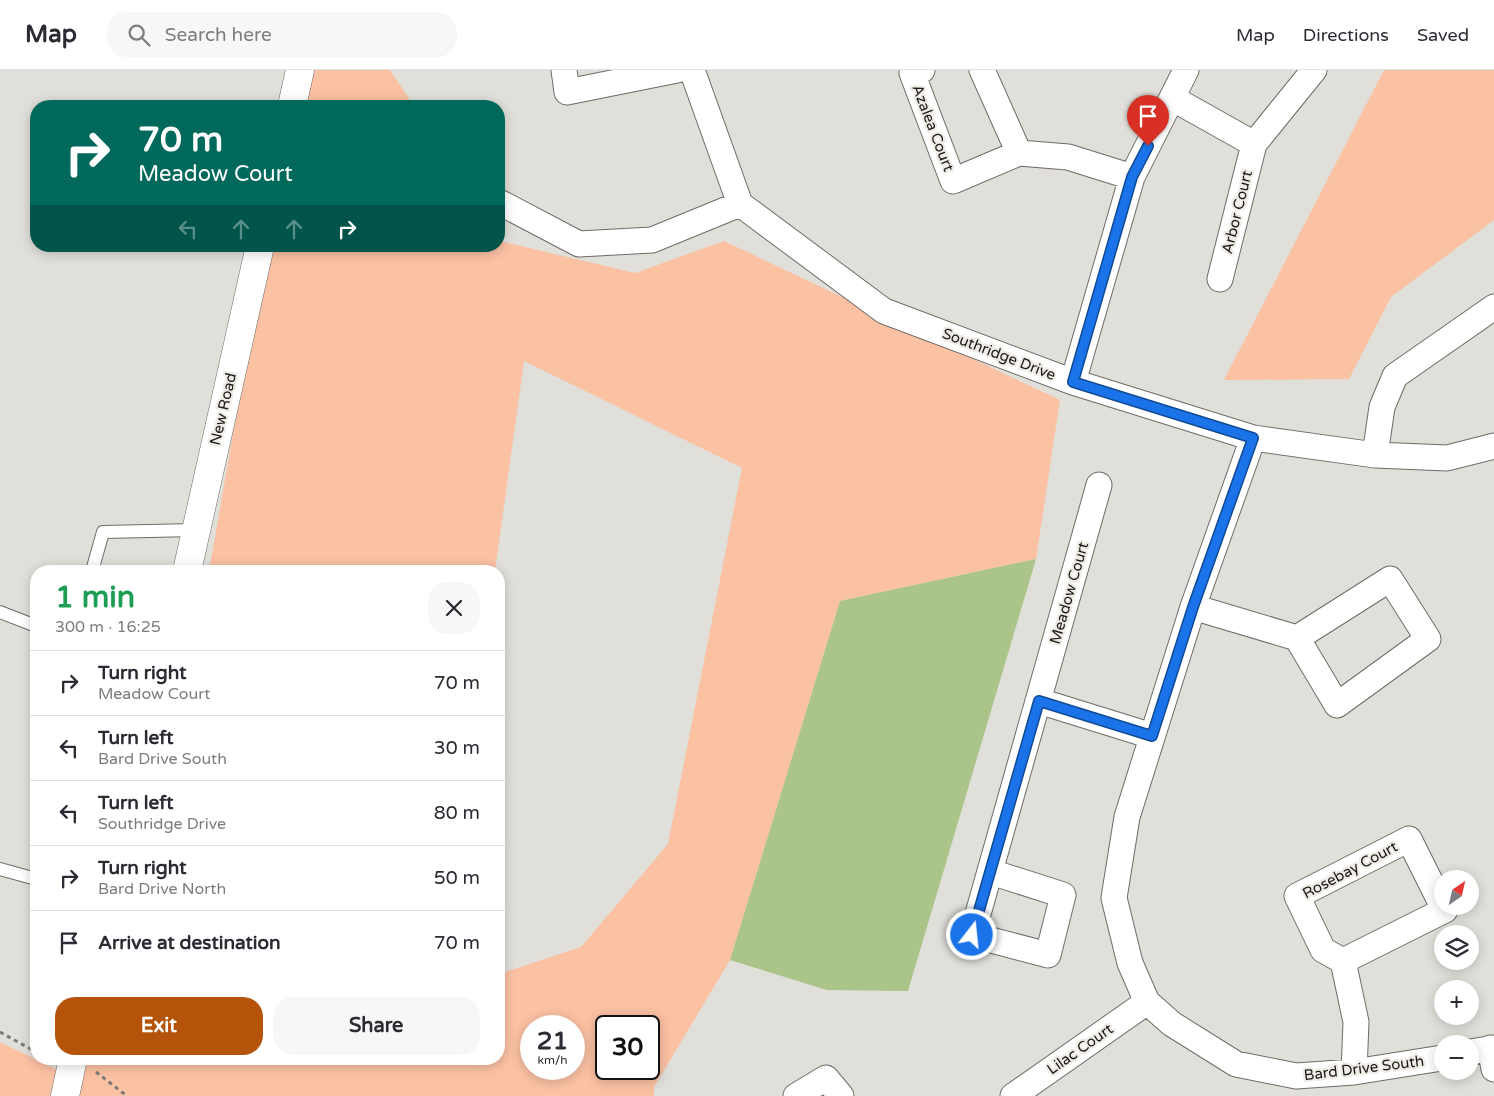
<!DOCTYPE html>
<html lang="en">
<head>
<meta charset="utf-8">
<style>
  :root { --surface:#fff; --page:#f7f7f7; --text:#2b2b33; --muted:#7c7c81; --line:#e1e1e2; --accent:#b45309 }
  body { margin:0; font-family:"Varela Round",sans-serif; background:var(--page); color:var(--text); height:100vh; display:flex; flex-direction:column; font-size:19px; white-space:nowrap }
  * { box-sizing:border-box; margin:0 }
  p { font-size:16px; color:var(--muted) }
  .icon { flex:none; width:28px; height:28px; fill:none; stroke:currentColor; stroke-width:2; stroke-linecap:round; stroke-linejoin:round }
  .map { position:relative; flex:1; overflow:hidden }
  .side { position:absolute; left:30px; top:495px; width:475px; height:500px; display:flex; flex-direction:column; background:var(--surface); border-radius:20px; box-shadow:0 2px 12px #0003 }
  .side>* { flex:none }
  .hud { position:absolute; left:30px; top:30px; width:475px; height:152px; border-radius:20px; box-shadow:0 2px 12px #0003; background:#00695c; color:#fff; overflow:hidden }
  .needle { width:32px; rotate:34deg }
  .controls { position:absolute; left:1434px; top:800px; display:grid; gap:10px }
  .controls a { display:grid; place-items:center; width:45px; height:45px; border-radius:50%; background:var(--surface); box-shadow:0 2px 12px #0003; font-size:25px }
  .speed { position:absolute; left:520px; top:945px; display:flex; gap:10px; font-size:25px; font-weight:700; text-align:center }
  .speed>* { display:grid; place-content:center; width:65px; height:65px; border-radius:50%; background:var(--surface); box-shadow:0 2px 12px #0003; line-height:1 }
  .speed small { font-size:12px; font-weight:400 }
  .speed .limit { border:2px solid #111; border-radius:8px; background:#fff; color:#111 }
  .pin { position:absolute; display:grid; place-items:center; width:42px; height:42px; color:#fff; margin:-51px -21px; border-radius:50% 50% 50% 0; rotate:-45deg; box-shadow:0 0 5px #0007 }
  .pin .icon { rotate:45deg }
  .me { position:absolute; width:55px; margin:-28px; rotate:16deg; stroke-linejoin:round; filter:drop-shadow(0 0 4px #0008) }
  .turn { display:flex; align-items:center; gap:18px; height:105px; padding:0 25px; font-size:22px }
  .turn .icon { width:65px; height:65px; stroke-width:2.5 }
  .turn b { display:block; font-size:35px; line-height:42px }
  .lanes { display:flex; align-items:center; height:48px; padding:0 25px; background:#0003; justify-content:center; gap:25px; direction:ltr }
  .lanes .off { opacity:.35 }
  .round { display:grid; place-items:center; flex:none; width:52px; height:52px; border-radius:20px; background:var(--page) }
  .headline { display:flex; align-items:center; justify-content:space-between; height:85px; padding:0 25px }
  h1 { font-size:30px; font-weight:700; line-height:38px; color:#1e9e55 }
  .cta { display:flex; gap:10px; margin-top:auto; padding:10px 25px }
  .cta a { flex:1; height:58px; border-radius:20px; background:var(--accent); color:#fff; font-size:20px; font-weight:700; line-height:58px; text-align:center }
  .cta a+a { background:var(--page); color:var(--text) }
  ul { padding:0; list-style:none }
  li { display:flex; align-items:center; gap:15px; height:65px; padding:0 25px; border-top:1px solid var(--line) }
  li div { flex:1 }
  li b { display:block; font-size:19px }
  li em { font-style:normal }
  header { display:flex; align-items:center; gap:30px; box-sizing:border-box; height:70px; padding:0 25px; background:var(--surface); border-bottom:1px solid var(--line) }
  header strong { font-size:24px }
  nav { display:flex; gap:28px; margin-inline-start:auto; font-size:18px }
  .search { width:350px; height:45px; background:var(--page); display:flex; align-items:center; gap:12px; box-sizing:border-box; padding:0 18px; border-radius:20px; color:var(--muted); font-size:19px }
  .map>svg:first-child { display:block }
</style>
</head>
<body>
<header>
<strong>Map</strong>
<div class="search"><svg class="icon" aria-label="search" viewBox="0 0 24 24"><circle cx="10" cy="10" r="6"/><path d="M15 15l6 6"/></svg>Search here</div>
<nav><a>Map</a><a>Directions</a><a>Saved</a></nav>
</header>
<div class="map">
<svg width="1494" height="1026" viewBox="0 0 1494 1026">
  <rect width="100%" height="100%" fill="#e1dfd9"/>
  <path fill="#fbc1a3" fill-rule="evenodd" d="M305 0H390L414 36H296Z
    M1384 0H1494V150L1391 227 1349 309 1224 310Z
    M499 164 504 172 635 203 724 171 1060 330 1036 489 840 531 730 890 654 1017V1026H0V972L64 1003 74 989H499V904L581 877 668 774 742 398 524 291 495 501H209L266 176H499ZM531 956H574V999H531ZM606 956H649V999H606Z"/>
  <path fill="#abc489" d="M1036 489 908 921 827 920 730 890 840 531Z"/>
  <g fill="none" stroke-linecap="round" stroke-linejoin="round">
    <g stroke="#6f6c67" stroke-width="14">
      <path id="service" d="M92 501 103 462 195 460
        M0 542 36 556
        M0 799 36 809"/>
    </g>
    <g stroke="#6f6c67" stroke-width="27">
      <path id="minor" d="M564 0 567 22 677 0
        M692 0 740 134 884 241 1073 312 1253 368 1375 385 1447 388 1494 376
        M922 0 912 3 953 111 1019 83 982 0
        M1172 28 1254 74
        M1019 83 1068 87 1132 107
        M499 132 579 174 652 170 740 134
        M1220 209 1254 74 1314 0
        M1073 312 1132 107 1186 0
        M1253 368 1193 537 1127 747 1114 828 1130 893 1147 932 1172 954 1236 994 1296 1006 1354 1002 1442 988
        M1375 385 1382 337 1395 306 1494 237
        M1390 509 1428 569 1337 635 1297 568Z
        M1193 537 1297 568
        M1039 631 1152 666
        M991 802 1063 825 1048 885 972 865 1099 415
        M1442 835 1409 769 1297 826 1323 880 1343 891 1445 840 1443 836
        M1343 891 1356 952 1354 1002
        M1490 978 1494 999
        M1470 982 1494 978
        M796 1026 826 1008 841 1026
        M1013 1026 1147 932"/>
    </g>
    <g stroke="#6f6c67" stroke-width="29">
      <path id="tertiary" d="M292 36 300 0
        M187 501 260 176
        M65 1026 73 989"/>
    </g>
    <path stroke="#7b7a76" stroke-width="3" stroke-dasharray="4 4" stroke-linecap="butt" d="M0 962 36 982
      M96 1002 127 1026"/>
    <use href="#service" stroke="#fff" stroke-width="12"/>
    <use href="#minor" stroke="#fff" stroke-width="25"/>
    <use href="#tertiary" stroke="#fff" stroke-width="28"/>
  </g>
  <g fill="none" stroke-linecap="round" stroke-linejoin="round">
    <g stroke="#114b97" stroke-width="12">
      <path id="route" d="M972 865 1039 631 1152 666 1193 537 1253 368 1073 312 1132 107 1148 76"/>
    </g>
    <use href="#route" stroke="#1a73e8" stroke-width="9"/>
  </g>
  <g text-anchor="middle" stroke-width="4.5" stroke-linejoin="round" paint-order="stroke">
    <g font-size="15" fill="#191816" stroke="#efece6">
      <text transform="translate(933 58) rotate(69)" y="5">Azalea Court</text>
      <text transform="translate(1237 142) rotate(-76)" y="5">Arbor Court</text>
      <text transform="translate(999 284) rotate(21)" y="5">Southridge Drive</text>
      <text transform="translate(223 339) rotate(-77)" y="5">New Road</text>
      <text transform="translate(1069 523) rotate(-74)" y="5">Meadow Court</text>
      <text transform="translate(1350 800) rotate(-28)" y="5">Rosebay Court</text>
      <text transform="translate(1080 979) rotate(-35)" y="5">Lilac Court</text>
      <text transform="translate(1364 998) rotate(-7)" y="5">Bard Drive South</text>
    </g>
  </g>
</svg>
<div class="controls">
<a><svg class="needle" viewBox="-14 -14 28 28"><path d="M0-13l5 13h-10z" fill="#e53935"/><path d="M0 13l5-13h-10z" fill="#7c7c81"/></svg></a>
<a><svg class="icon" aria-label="layers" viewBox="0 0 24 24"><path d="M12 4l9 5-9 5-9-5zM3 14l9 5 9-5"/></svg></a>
<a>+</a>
<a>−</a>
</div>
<div class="speed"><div>21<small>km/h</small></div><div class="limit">30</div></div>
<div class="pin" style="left:1148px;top:76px;background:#d93025"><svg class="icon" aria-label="arrive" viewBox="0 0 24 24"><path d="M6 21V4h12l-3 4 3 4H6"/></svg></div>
<svg class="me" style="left:972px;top:865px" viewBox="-20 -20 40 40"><circle r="17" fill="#1a73e8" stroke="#fff" stroke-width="3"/><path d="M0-11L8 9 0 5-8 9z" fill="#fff"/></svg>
<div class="hud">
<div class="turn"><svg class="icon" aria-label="right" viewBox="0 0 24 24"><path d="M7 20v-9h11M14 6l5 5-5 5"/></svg><div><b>70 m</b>Meadow Court</div></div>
<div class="lanes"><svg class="icon off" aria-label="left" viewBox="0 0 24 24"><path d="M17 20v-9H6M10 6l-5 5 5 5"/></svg><svg class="icon off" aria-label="ahead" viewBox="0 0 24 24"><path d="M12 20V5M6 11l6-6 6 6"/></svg><svg class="icon off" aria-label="ahead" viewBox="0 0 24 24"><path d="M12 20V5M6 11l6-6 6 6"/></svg><svg class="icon" aria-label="right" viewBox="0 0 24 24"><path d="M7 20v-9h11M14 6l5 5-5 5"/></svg></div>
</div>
<section class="side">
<div class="headline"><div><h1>1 min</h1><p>300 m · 16:25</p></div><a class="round"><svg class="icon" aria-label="close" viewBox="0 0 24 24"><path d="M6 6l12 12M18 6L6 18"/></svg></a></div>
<ul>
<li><svg class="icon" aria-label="right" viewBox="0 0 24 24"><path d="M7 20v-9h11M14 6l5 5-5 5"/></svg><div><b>Turn right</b><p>Meadow Court</p></div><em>70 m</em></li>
<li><svg class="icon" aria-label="left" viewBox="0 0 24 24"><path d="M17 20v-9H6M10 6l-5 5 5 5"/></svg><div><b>Turn left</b><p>Bard Drive South</p></div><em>30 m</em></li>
<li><svg class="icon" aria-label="left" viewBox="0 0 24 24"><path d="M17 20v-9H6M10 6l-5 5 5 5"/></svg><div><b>Turn left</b><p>Southridge Drive</p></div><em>80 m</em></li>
<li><svg class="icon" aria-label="right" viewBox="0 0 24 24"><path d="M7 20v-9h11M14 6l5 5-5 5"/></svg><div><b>Turn right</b><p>Bard Drive North</p></div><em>50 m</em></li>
<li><svg class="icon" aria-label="arrive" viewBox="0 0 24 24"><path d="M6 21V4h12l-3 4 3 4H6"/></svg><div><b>Arrive at destination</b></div><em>70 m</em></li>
</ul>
<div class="cta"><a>Exit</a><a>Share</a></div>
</section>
</div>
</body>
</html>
